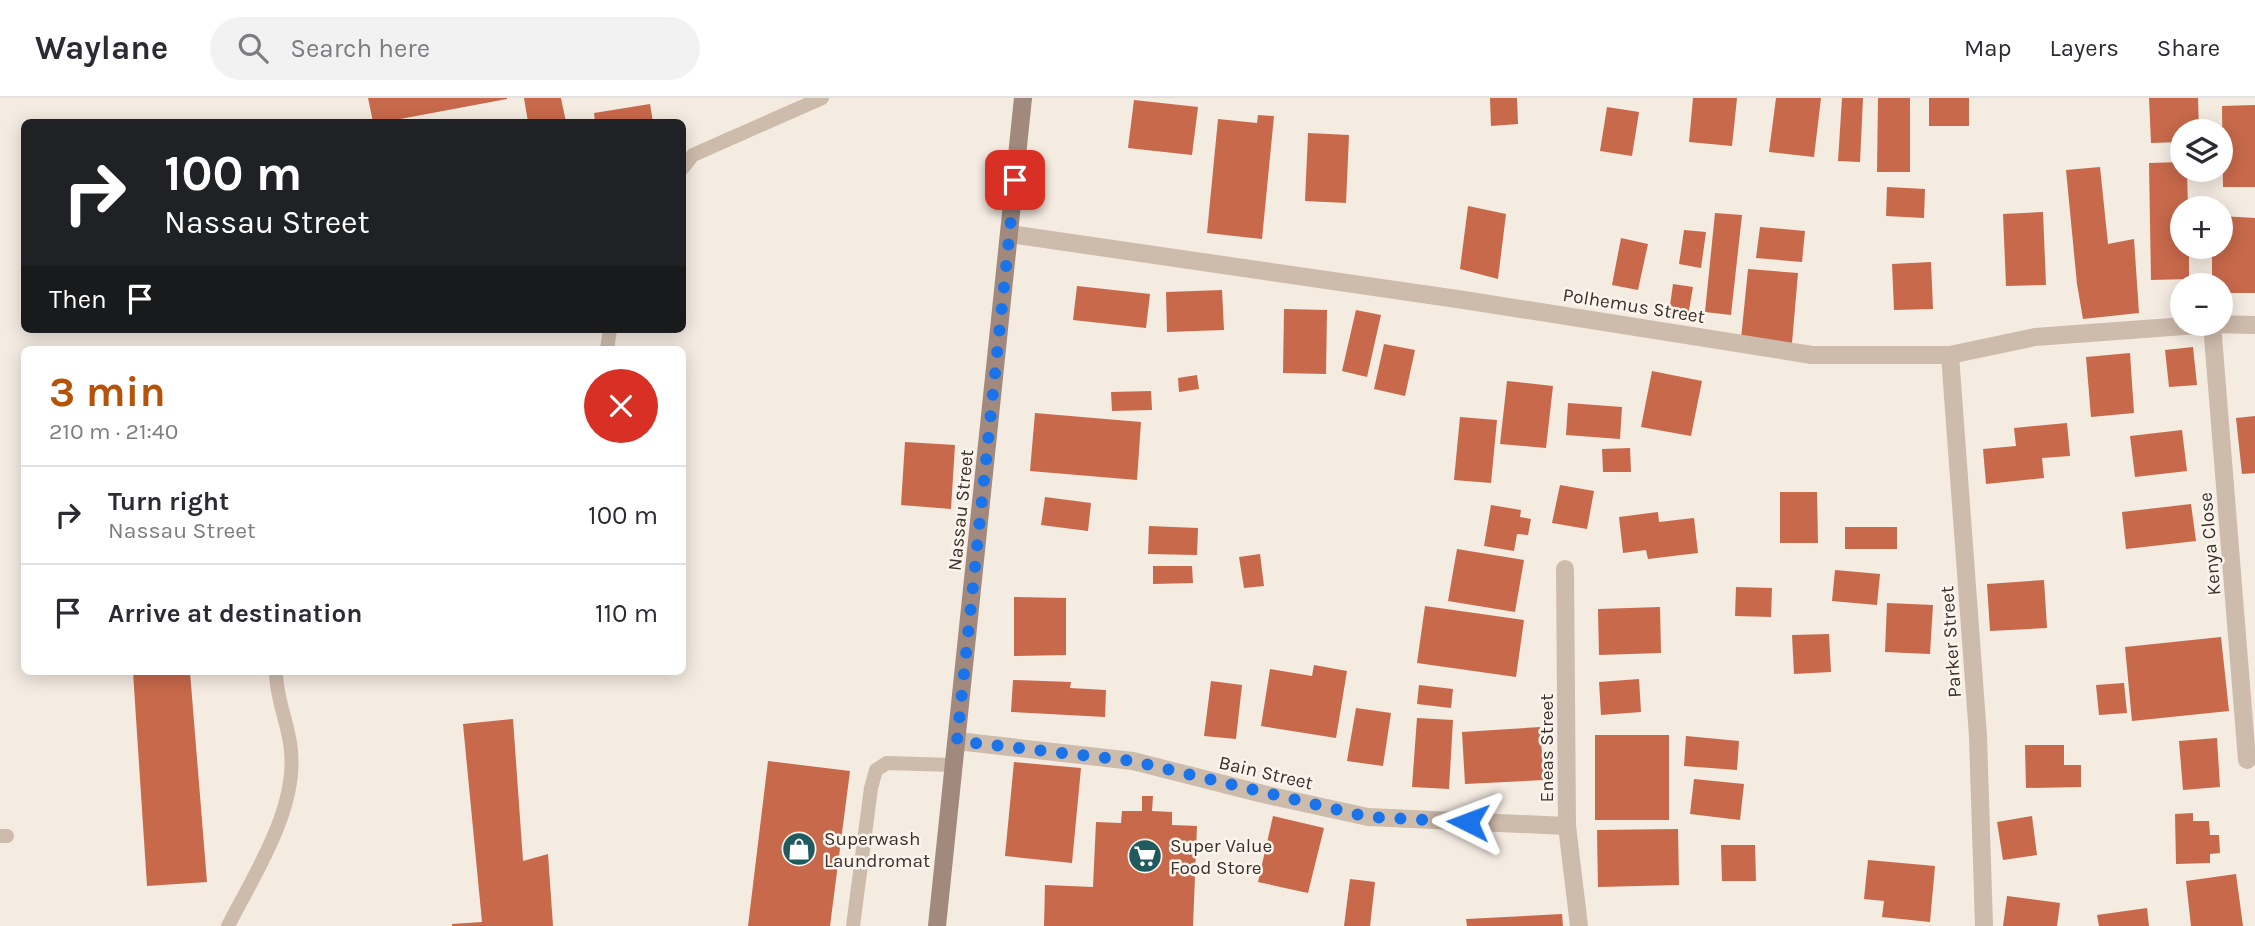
<!DOCTYPE html>
<html lang="en">
<head>
<meta charset="utf-8">
<style>
  :root { --surface:#fff; --page:#f2f2f3; --text:#2b2b33; --muted:#7c7c81; --line:#e1e1e2; --accent:#b45309 }
  body { margin:0; font-family:Karla,sans-serif; background:var(--page); color:var(--text); height:100vh; display:flex; flex-direction:column; font-size:26px; white-space:nowrap }
  * { box-sizing:border-box; margin:0 }
  p { font-size:23px; color:var(--muted) }
  .icon { flex:none; width:38px; height:38px; fill:none; stroke:currentColor; stroke-width:2; stroke-linecap:round; stroke-linejoin:round }
  .map { position:relative; flex:1; overflow:hidden }
  .sheet { position:absolute; left:21px; top:248px; width:665px; height:329px; display:flex; flex-direction:column; background:var(--surface); border-radius:10px; box-shadow:0 4px 18px #0003 }
  .sheet>* { flex:none }
  .hud { position:absolute; left:21px; top:21px; width:665px; height:214px; border-radius:10px; box-shadow:0 4px 18px #0003; background:#202124; color:#fff; overflow:hidden }
  .buttons { position:absolute; left:2170px; top:21px; display:grid; gap:14px }
  .buttons a { display:grid; place-items:center; width:63px; height:63px; border-radius:50%; background:var(--surface); box-shadow:0 4px 18px #0003; font-size:35px }
  .pin { position:absolute; display:grid; place-items:center; width:60px; height:60px; color:#fff; margin:-30px; border-radius:14px; box-shadow:0 4px 10px #0006 }
  .me { position:absolute; width:77px; margin:-38px; rotate:273deg; stroke-linejoin:round; filter:drop-shadow(0 0 5px #0008) }
  .turn { display:flex; align-items:center; gap:24px; height:147px; padding:0 28px; font-size:32px }
  .turn .icon { width:91px; height:91px; stroke-width:2.5 }
  .turn b { display:block; font-size:49px; line-height:60px }
  .then { display:flex; align-items:center; height:66px; padding:0 28px; background:#0003; gap:14px; font-size:26px }
  .round { display:grid; place-items:center; flex:none; width:74px; height:74px; border-radius:37px; background:var(--page) }
  .headline { display:flex; align-items:center; justify-content:space-between; height:119px; padding:0 28px }
  h1 { font-size:42px; font-weight:700; line-height:52px; color:var(--accent) }
  ul { padding:0; list-style:none }
  li { display:flex; align-items:center; gap:21px; height:98px; padding:0 28px; border-top:2px solid var(--line) }
  li div { flex:1 }
  li b { display:block; font-size:26px }
  li em { font-style:normal }
  header { display:flex; align-items:center; gap:42px; box-sizing:border-box; height:98px; padding:0 35px; background:var(--surface); border-bottom:2px solid var(--line) }
  header strong { font-size:33px }
  nav { display:flex; gap:38px; margin-inline-start:auto; font-size:24px }
  .search { width:490px; height:63px; background:var(--page); display:flex; align-items:center; gap:18px; box-sizing:border-box; padding:0 24px; border-radius:38px; color:var(--muted); font-size:26px }
  .map>svg:first-child { display:block }
</style>
</head>
<body>
<header>
<strong>Waylane</strong>
<div class="search"><svg class="icon" aria-label="search" viewBox="0 0 24 24"><circle cx="10" cy="10" r="6"/><path d="M15 15l6 6"/></svg>Search here</div>
<nav><a>Map</a><a>Layers</a><a>Share</a></nav>
</header>
<div class="map">
<svg width="2255" height="828" viewBox="0 0 2255 828">
  <rect width="100%" height="100%" fill="#f4ebe1"/>
  <path fill="#c8694b" d="M368 0H507V1L384 24H373Z
    M524 0H561L566 24H528Z
    M1490 0H1517L1518 26 1491 28Z
    M1693 0H1737L1732 48 1689 44Z
    M1776 0H1821L1814 59 1769 54Z
    M1842 0H1863L1860 64 1838 63Z
    M1878 0H1910V74H1877Z
    M1929 0H1969V28H1929Z
    M2149 0H2198L2199 33H2182V44L2151 45Z
    M1134 2 1198 9 1192 57 1128 50Z
    M650 6 653 24H595L594 15Z
    M2255 7V89H2223L2222 8Z
    M1607 9 1639 14 1632 58 1600 53Z
    M1258 17 1274 18 1262 141 1207 135 1218 21 1257 25Z
    M1308 35 1349 37 1346 105 1305 103Z
    M2182 64V72H2187L2188 110H2182V149H2189V181L2151 182 2149 65Z
    M2100 69 2108 146 2134 141 2139 215 2083 221 2077 186 2066 72Z
    M1887 89 1925 91 1924 120 1886 118Z
    M1468 108 1506 116 1498 181 1460 171Z
    M2043 114 2046 187 2006 188 2003 116Z
    M1715 115 1742 117 1731 217 1705 214Z
    M2221 118 2255 120V195H2221V187H2212V149H2221Z
    M1760 129 1805 133 1802 164 1756 160Z
    M1684 132 1706 134 1701 170 1679 166Z
    M1621 140 1648 146 1638 192 1612 187Z
    M1931 164 1933 211 1894 212 1892 166Z
    M1748 171 1798 175 1792 245 1741 241Z
    M1673 186 1693 189 1688 218 1669 215Z
    M1077 188 1150 196 1146 230 1073 222Z
    M1222 192 1224 232 1167 234 1166 194Z
    M1284 211 1327 212 1326 276 1283 275Z
    M1356 212 1381 217 1367 279 1342 273Z
    M1384 246 1415 252 1405 298 1374 291Z
    M2193 249 2197 287 2169 289 2165 252Z
    M2130 255 2134 315 2091 319 2086 259Z
    M1652 273 1702 283 1691 338 1641 329Z
    M1197 277 1199 291 1179 294 1178 280Z
    M1507 283 1553 288 1546 350 1500 346Z
    M1151 293 1152 312 1112 313 1111 294Z
    M1568 305 1622 309 1620 341 1566 337Z
    M1035 315 1141 324 1137 382 1030 373Z
    M2255 318V375L2242 376 2236 320Z
    M1460 319 1497 322 1491 385 1454 382Z
    M2067 325 2070 358 2042 360 2044 380 1986 386 1983 351 2016 348 2014 330Z
    M2182 332 2187 373 2135 379 2130 338Z
    M905 344 955 347 951 411 901 407Z
    M1630 350 1631 374H1603L1602 351Z
    M1560 387 1594 393 1587 431 1552 425Z
    M1780 394H1817L1818 445H1780Z
    M1045 399 1091 405 1088 433 1041 427Z
    M2191 406 2196 443 2126 451 2122 414Z
    M1491 407 1521 412 1520 419 1531 421 1528 437 1517 436 1514 453 1484 448Z
    M1658 414 1659 424 1694 420 1698 455 1648 461 1646 452 1623 455 1619 419Z
    M1149 428 1198 430 1197 457 1148 456Z
    M1845 429H1897V451H1845Z
    M1457 451 1524 462 1515 514 1448 503Z
    M1260 456 1264 488 1244 490 1239 459Z
    M1153 468H1192L1193 485 1153 486Z
    M1835 472 1880 476 1877 507 1832 503Z
    M2044 482 2047 530 1990 533 1987 486Z
    M1736 489 1772 490 1771 519 1735 518Z
    M1014 499 1066 500V557L1014 558Z
    M1887 505 1933 507 1930 556 1885 554Z
    M1425 508 1524 522 1516 579 1417 565Z
    M1660 509 1661 555 1599 557 1598 511Z
    M1829 536 1831 574 1794 576 1792 537Z
    M2221 539 2229 613 2132 623 2125 549Z
    M1314 567 1347 573 1336 640 1261 628 1270 571 1312 578Z
    M133 574H190L207 784 147 788Z
    M1639 581 1641 614 1601 617 1599 584Z
    M1013 582 1071 584 1070 590 1106 592 1105 619 1011 614Z
    M1211 583 1242 587 1236 641 1204 638Z
    M2124 585 2127 615 2099 617 2096 587Z
    M1419 587 1453 591 1451 610 1417 606Z
    M1356 610 1391 615 1383 668 1347 663Z
    M1417 620 1453 622 1449 691 1412 689Z
    M513 621 523 763 548 756 553 828H452V826L482 824 463 626Z
    M1540 629 1544 682 1465 686 1462 634Z
    M1595 637H1669V722H1595Z
    M1686 638 1739 643 1737 672 1684 668Z
    M2217 640 2220 689 2183 692 2179 643Z
    M2025 647H2064V667H2081V689L2026 690Z
    M768 663 850 673 830 828H748Z
    M1014 664 1081 670 1072 765 1005 758Z
    M1694 681 1744 686 1740 722 1690 716Z
    M1142 698H1153L1152 713 1172 714V727L1197 728 1193 828H1044L1045 787 1093 789 1096 724 1121 725 1122 713H1142Z
    M2193 715V723H2209L2210 737H2219L2220 755 2210 756V765L2176 766 2175 716Z
    M1273 718 1324 730 1308 795 1258 784Z
    M2032 718 2037 757 2003 762 1997 724Z
    M1678 731 1679 787 1598 789 1597 732Z
    M1721 747H1755L1756 783H1722Z
    M1868 762 1935 768 1930 824 1882 819 1884 803 1864 801Z
    M2236 776 2243 828H2191L2186 783Z
    M1350 781 1375 784 1370 828H1344Z
    M2007 798 2060 805 2057 828H2003Z
    M2147 810 2149 828H2099L2097 817Z
    M1562 816 1563 828H1467L1466 821Z"/>
  <g fill="none" stroke-linecap="round" stroke-linejoin="round">
    <path stroke="#cdbbac" stroke-width="14" d="M682 71 693 57 822 0
      M607 252 610 231
      M0 738H7
      M228 828C254 777 297 712 291 653 289 626 276 602 276 574
      M853 828 871 690 876 672 887 665 952 667"/>
    <path stroke="#cdbbac" stroke-width="18" d="M1010 136 1464 202 1812 257H1950L2035 239 2212 226 2255 227
      M2212 226 2247 662
      M1950 257 1978 638 1984 828
      M1565 471 1567 728 1579 828
      M957 643 1133 663 1267 697 1368 719 1567 728"/>
    <path stroke="#a18a7d" stroke-width="18" d="M937 828 1023 0"/>
  </g>
  <g fill="none" stroke-linecap="round" stroke-linejoin="round">
    <path stroke="#1a73e8" stroke-width="12" stroke-dasharray="0 21.6" d="M1015 82 957 643 1133 663 1368 719 1468 724"/>
  </g>
  <defs>
    <g id="shop-disc" transform="scale(1.75)"><circle r="9.5" fill="#1f5a5e" stroke="#fbf5ee"/><path d="M-5-2.5h2.3a2.7 3.5 0 0 1 5.4 0H5L5.5 6h-11ZM-1.5-2.5h3a1.5 2.3 0 0 0-3 0Z" fill="#fff"/></g>
    <g id="supermarket-disc" transform="scale(1.75)"><circle r="9.5" fill="#1f5a5e" stroke="#fbf5ee"/><path d="M-6-5.5h2.5l.6 2H6L4.5 2H-2.5L-4.4-4H-6ZM-1.5 3.2a1.3 1.3 0 1 0 .1 0ZM3 3.2a1.3 1.3 0 1 0 .1 0Z" fill="#fff"/></g>
  </defs>
  <g fill-rule="evenodd">
    <use href="#shop-disc" x="799" y="751"/>
    <use href="#supermarket-disc" x="1145" y="758"/>
  </g>
  <g text-anchor="middle" stroke-width="5" stroke-linejoin="round" paint-order="stroke">
    <g font-size="19" fill="#3b302b" stroke="#fbf5ee">
      <text transform="translate(1634 207) rotate(9)" y="7">Polhemus Street</text>
      <text transform="translate(960 412) rotate(-84)" y="7">Nassau Street</text>
      <text transform="translate(2209 446) rotate(-95)" y="7">Kenya Close</text>
      <text transform="translate(1950 544) rotate(-94)" y="7">Parker Street</text>
      <text transform="translate(1546 650) rotate(-90)" y="7">Eneas Street</text>
      <text transform="translate(1266 674) rotate(13)" y="7">Bain Street</text>
    </g>
    <g font-size="19" fill="#3b302b" stroke="#fbf5ee" text-anchor="start">
      <text x="824" y="747">Superwash<tspan x="824" dy="22">Laundromat</tspan></text>
      <text x="1170" y="754">Super Value<tspan x="1170" dy="22">Food Store</tspan></text>
    </g>
  </g>
</svg>
<div class="buttons">
<a><svg class="icon" aria-label="layers" viewBox="0 0 24 24"><path d="M12 4l9 5-9 5-9-5zM3 14l9 5 9-5"/></svg></a>
<a>+</a>
<a>−</a>
</div>
<div class="pin" style="left:1015px;top:82px;background:#d93025"><svg class="icon" aria-label="arrive" viewBox="0 0 24 24"><path d="M6 21V4h12l-3 4 3 4H6"/></svg></div>
<svg class="me" style="left:1468px;top:724px" viewBox="-20 -20 40 40"><path d="M0-17L14 15 0 8-14 15z" fill="#1a73e8" stroke="#fff" stroke-width="4"/></svg>
<div class="hud">
<div class="turn"><svg class="icon" aria-label="right" viewBox="0 0 24 24"><path d="M7 20v-9h11M14 6l5 5-5 5"/></svg><div><b>100 m</b>Nassau Street</div></div>
<div class="then">Then<svg class="icon" aria-label="arrive" viewBox="0 0 24 24"><path d="M6 21V4h12l-3 4 3 4H6"/></svg></div>
</div>
<section class="sheet">
<div class="headline"><div><h1>3 min</h1><p>210 m · 21:40</p></div><a class="round" style="background:#d93025;color:#fff"><svg class="icon" aria-label="close" viewBox="0 0 24 24"><path d="M6 6l12 12M18 6L6 18"/></svg></a></div>
<ul>
<li><svg class="icon" aria-label="right" viewBox="0 0 24 24"><path d="M7 20v-9h11M14 6l5 5-5 5"/></svg><div><b>Turn right</b><p>Nassau Street</p></div><em>100 m</em></li>
<li><svg class="icon" aria-label="arrive" viewBox="0 0 24 24"><path d="M6 21V4h12l-3 4 3 4H6"/></svg><div><b>Arrive at destination</b></div><em>110 m</em></li>
</ul>
</section>
</div>
</body>
</html>
